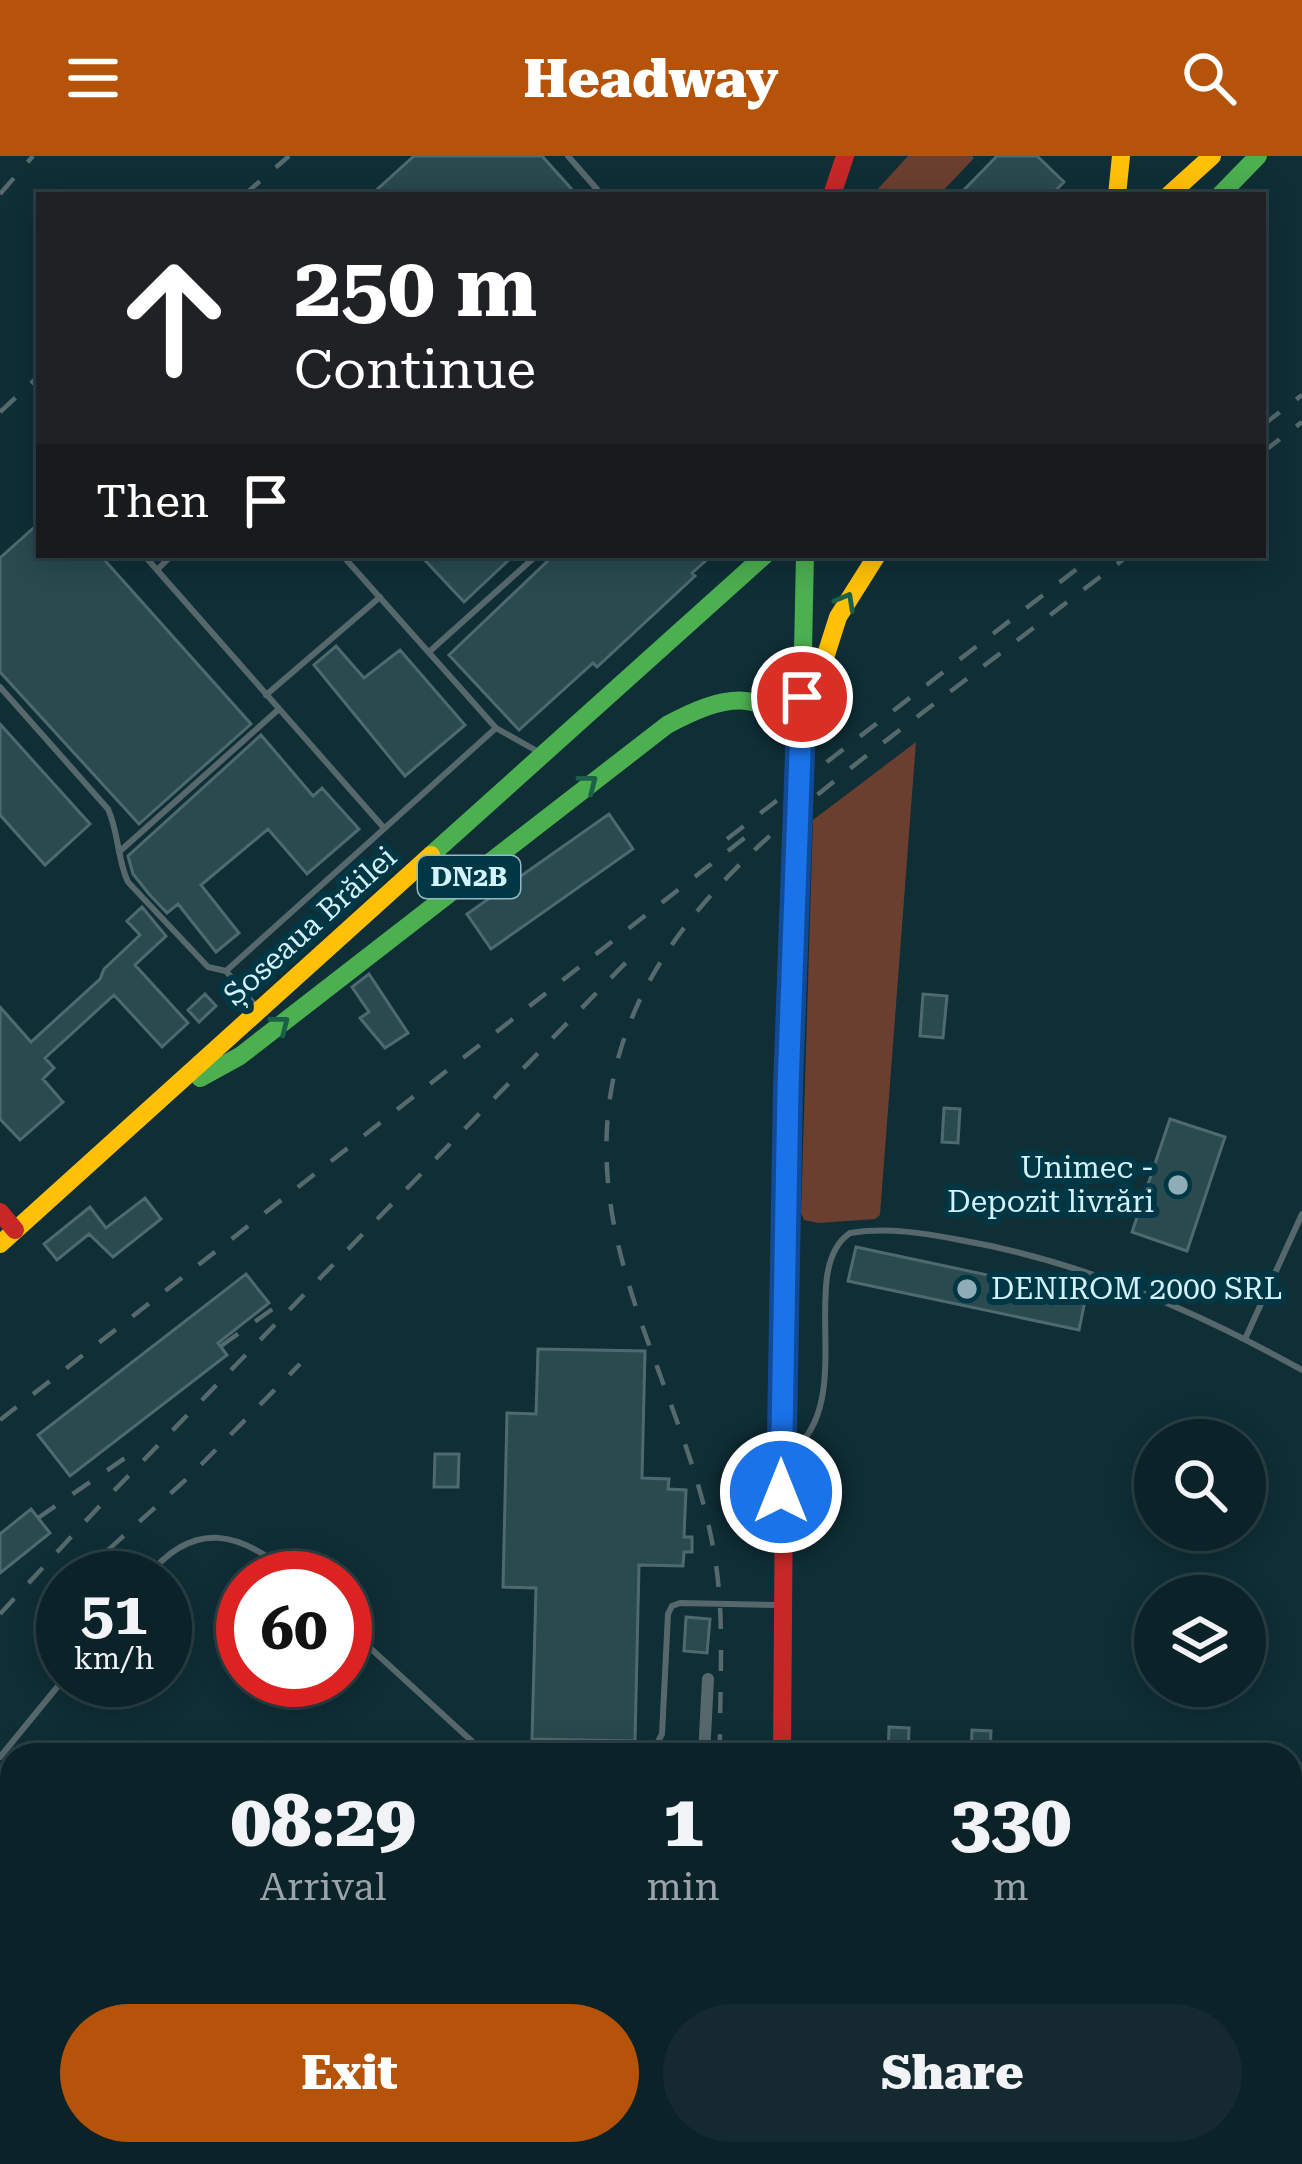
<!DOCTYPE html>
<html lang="en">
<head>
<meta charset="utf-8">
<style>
  :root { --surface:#0b2228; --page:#142a30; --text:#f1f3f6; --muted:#9aa4a8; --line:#2b3f45; --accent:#b45309 }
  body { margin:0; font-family:"Roboto Serif",serif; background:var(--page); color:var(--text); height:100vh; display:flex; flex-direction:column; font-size:45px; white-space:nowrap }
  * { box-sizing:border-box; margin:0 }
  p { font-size:39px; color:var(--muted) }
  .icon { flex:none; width:66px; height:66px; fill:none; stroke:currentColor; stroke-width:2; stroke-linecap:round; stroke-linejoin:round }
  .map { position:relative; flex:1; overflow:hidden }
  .drawer { position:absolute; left:0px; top:1587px; width:1302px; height:423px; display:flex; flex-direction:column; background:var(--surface); border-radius:36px 36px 0 0; box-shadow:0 6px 30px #0003,0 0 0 3px var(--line) }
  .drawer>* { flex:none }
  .top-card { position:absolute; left:36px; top:36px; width:1230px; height:366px; border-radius:0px; box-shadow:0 6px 30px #0003,0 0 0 3px var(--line); background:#202124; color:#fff; overflow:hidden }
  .tools { position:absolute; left:1134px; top:1263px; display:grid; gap:24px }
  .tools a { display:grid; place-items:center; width:132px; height:132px; border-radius:50%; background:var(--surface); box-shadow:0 6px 30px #0003,0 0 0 3px var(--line); font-size:60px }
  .speed { position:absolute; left:36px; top:1395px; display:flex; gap:24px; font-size:60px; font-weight:700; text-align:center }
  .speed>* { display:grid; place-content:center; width:156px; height:156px; border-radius:50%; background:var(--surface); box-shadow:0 6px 30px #0003,0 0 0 3px var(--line); line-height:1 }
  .speed small { font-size:30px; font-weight:400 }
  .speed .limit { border:18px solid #d22; background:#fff; color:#111 }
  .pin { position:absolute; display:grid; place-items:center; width:102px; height:102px; color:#fff; margin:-51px; border:6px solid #fff; border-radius:50%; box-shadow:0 3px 12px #0007 }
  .me { position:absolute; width:132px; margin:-66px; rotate:0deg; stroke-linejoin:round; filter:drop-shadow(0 0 9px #0008) }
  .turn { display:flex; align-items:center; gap:42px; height:252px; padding:0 60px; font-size:54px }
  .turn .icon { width:156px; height:156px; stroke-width:2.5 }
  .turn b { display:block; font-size:84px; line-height:102px }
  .then { display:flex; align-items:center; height:114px; padding:0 60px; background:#0003; gap:24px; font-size:45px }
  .eta { display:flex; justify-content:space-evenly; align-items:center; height:204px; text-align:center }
  .eta b { font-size:72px; font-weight:800; line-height:84px }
  .cta { display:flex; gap:24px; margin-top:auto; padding:24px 60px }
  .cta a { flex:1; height:138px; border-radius:72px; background:var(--accent); color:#fff; font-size:48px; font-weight:800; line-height:138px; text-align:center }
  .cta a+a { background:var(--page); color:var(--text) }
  header { display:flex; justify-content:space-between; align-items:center; height:156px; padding:0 60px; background:var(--accent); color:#fff; font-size:54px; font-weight:800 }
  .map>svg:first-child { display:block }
</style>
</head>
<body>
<header><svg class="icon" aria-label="menu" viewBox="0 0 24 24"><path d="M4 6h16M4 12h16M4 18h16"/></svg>Headway<svg class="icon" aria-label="search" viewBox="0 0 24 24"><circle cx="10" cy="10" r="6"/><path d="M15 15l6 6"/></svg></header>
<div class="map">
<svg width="1302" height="2008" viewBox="0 0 1302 2008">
  <rect width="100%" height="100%" fill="#0f2e36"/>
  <path fill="#6b3f2f" d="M908 0H972L974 2 939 39H880L876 35Z
    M916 586 880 1059 875 1063 818 1067 804 1064 801 1057 813 664Z"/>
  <path fill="#294a4f" stroke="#4f6a6f" stroke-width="3" d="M414 0H542L577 39H371Z
    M997 0H1037L1064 26 1051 39H959Z
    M39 367V399H100L251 568 139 668 0 516V402Z
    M420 399H514L464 446Z
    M554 399H712L692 417 695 420 597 511 593 507 519 574 449 499Z
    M336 490 364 522 400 494 465 569 405 620 314 509Z
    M0 568 90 668 45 709 0 659Z
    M261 579 313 640 322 632 359 673 307 718 268 673 201 729 239 777 216 796 178 748 167 757 149 738 133 718 128 700Z
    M609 658 633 693 491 793 467 758Z
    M142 751 166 780 135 809 188 867 162 891 114 839 45 902 54 912 43 923 63 946 20 984 0 963V851L31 886 100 823 104 813 140 779 127 765Z
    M369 818 408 877 385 892 360 862 369 856 352 831Z
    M205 838 216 850 199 866 188 854Z
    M923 838 947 840 943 882 920 880Z
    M944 952 960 953 958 987 942 986Z
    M1170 963 1225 981 1187 1095 1132 1076Z
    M145 1042 161 1063 113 1101 89 1078 57 1104 44 1088 90 1051 106 1072Z
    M856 1091 1086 1140 1079 1174 848 1125Z
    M246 1118 269 1147 218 1187 227 1199 70 1320 38 1279Z
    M538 1193 645 1195 642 1322 669 1323 668 1333 686 1334 684 1381H692V1396H684L683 1410 639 1409 635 1585 532 1583 536 1432 503 1431 507 1257 536 1258Z
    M435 1298H459L458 1331H434Z
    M31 1353 50 1377 0 1417V1378Z
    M686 1461 710 1463 707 1497 684 1495Z
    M889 1571 909 1572 908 1599H888Z
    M972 1574 991 1575 990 1599H971Z"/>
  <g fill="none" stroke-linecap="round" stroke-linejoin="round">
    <path stroke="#57686c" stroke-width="6" d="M568 0 602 39
      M144 399 157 414
      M172 399 157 414 384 672
      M342 399 496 572 537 595
      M429 496 537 399
      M0 531 108 653C119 677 117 703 128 726L208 811 226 815
      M266 539 380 441
      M119 696 279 553
      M258 853 226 815 496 572
      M1245 1183 1302 1058
      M791 1296C859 1246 795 1114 850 1077 887 1071 924 1077 960 1084 1081 1105 1195 1154 1302 1214
      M146 1422C194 1362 242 1375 294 1422
      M345 1469 487 1599
      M651 1599 662 1578 668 1458 672 1450 680 1447 778 1449
      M0 1601 63 1524"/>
    <path stroke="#57686c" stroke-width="12" d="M704 1599 708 1523
      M462 2008 503 1998
      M586 2008 593 1998"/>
    <path stroke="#4caf50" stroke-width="18" d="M1220 39 1258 0
      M802 542 805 399
      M431 699 765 399
      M200 922 240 900 667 569C723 539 767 527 801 590
      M783 2008 784 1998"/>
    <path stroke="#ffc107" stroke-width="18" d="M1117 39 1121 0
      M1169 39 1212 0
      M801 577 838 461 877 399
      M0 1088 431 699"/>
    <path stroke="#c62828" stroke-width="18" d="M832 39 845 0
      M0 1056 15 1074
      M782 1599 786 1055 798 729"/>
    <path stroke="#56696d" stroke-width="4.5" stroke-dasharray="21 21" stroke-linecap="butt" d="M0 38 33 0
      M244 39 289 0
      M0 256 39 220
      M1263 269 1302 239
      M1263 296 1302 266
      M727 683 1095 399
      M221 1190 274 1152
      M0 1264 747 680
      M38 1362 138 1293
      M77 1422 191 1319 300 1208
      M0 1458 107 1342 637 795
      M41 1458 63 1435
      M720 1599C719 1531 726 1457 713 1391 694 1286 642 1191 618 1088 560 838 730 704 905 570 980 513 1054 456 1129 399
      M633 2008 639 1998"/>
    <path stroke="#4caf50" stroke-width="21" d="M798 729 801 590"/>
  </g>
  <defs><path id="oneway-chevron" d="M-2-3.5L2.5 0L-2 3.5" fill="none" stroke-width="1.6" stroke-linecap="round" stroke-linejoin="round" transform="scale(3)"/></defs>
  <g stroke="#1b6149">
    <use href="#oneway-chevron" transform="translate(846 445) rotate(-61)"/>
    <use href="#oneway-chevron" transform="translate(589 627) rotate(-38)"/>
    <use href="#oneway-chevron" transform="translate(281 868) rotate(-38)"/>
  </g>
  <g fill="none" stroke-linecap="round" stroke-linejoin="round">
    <g stroke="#114b97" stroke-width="30">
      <path id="route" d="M781 1336 788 932 802 541"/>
    </g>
    <use href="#route" stroke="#1a73e8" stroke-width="21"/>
  </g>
  <g fill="#8eadb7" stroke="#003745" stroke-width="4.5">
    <circle cx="1178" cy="1029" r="12"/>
    <circle cx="967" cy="1133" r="12"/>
  </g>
  <g text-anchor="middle" stroke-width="12" stroke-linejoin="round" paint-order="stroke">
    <rect fill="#003745" stroke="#93bac5" stroke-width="3" x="418" y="700" width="102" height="42" rx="9"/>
    <g font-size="27" font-weight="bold" fill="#d2f2fc">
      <text x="469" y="730">DN2B</text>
    </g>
    <g font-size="30" fill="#d2f2fc" stroke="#003745">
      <text transform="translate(310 770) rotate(-42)" y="10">Șoseaua Brăilei</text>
    </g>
    <g font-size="30" fill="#d2f2fc" stroke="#003745" text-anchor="end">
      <text x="1154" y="1022">Unimec -<tspan x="1154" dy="34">Depozit livrări</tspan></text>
      <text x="991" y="1143" text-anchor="start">DENIROM 2000 SRL</text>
    </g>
  </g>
</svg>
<div class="tools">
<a><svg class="icon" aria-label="search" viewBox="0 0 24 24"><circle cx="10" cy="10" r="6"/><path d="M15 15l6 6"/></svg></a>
<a><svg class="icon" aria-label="layers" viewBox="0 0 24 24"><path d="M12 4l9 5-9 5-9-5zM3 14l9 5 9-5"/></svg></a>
</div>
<div class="speed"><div>51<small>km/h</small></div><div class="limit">60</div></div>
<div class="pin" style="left:802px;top:541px;background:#d93025"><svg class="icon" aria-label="arrive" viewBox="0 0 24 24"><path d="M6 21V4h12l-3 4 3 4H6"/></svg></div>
<svg class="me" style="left:781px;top:1336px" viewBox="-20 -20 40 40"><circle r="17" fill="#1a73e8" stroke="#fff" stroke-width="3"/><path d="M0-11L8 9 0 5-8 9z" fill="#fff"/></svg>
<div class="top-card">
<div class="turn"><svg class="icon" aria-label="ahead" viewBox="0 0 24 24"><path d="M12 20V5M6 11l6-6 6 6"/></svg><div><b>250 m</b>Continue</div></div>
<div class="then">Then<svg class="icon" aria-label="arrive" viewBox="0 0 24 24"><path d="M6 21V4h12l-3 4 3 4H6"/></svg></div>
</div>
<section class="drawer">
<div class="eta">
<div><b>08:29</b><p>Arrival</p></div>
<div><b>1</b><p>min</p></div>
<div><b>330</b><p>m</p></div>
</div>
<div class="cta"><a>Exit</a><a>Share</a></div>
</section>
</div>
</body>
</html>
